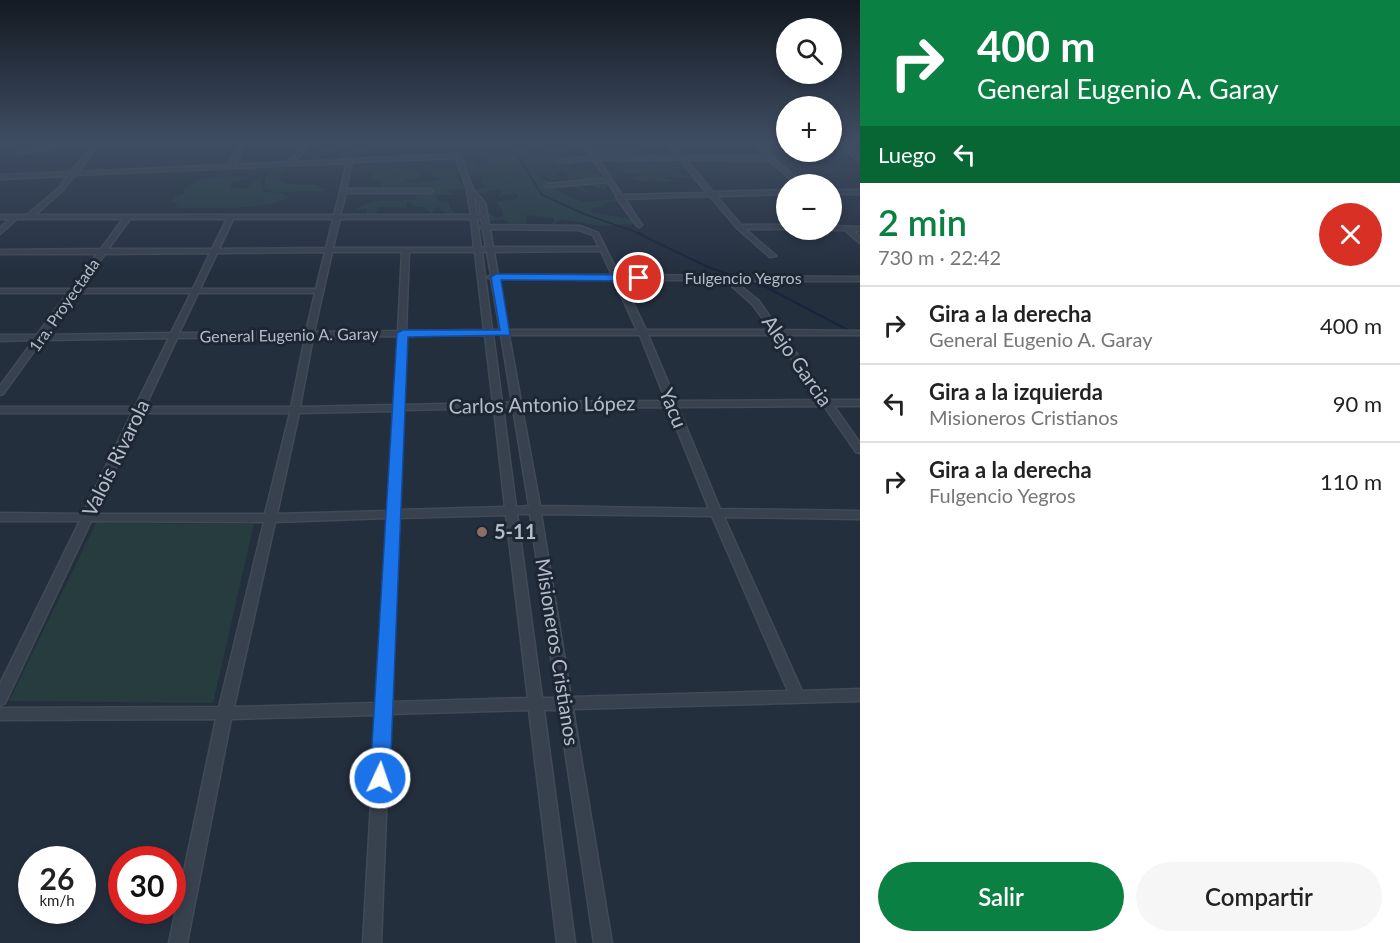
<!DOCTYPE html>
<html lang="es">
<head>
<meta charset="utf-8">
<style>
  :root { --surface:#fff; --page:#f6f6f6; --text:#222; --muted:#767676; --line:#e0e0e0; --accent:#0b8043 }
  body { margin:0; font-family:Lato,sans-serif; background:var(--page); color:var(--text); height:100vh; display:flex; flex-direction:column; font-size:22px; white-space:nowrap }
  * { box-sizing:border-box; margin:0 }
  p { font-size:20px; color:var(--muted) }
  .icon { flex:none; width:33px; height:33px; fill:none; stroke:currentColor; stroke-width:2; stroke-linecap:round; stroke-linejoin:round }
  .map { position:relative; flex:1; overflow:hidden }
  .drawer { display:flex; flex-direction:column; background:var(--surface); width:540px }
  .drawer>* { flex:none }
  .hud { background:#0b8043; color:#fff; overflow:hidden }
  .fabs { position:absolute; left:776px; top:18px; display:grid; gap:12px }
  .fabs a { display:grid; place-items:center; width:66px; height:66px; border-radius:50%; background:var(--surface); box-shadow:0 3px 9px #0003; font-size:30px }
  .speed { position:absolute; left:18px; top:846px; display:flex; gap:12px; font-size:30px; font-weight:700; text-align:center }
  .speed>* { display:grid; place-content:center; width:78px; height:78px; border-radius:50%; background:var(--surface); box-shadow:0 3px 9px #0003; line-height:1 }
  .speed small { font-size:15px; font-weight:400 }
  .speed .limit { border:9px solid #d22; background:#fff; color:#111 }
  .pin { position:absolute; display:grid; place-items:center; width:51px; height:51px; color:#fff; margin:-26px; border:3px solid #fff; border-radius:50%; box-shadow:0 2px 6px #0007 }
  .me { position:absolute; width:66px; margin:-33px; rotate:3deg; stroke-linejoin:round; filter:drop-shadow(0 0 4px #0008) }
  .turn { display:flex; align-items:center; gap:21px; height:126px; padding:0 18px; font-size:27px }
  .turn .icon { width:78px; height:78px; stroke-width:2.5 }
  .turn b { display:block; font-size:42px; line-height:51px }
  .then { display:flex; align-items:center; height:57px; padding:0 18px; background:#0003; gap:12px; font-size:22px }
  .round { display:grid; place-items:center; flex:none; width:63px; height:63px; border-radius:32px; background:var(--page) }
  .headline { display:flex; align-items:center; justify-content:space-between; height:102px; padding:0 18px }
  h1 { font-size:36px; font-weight:600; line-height:45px; color:var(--accent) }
  .primary-button { display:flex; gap:12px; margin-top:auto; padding:12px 18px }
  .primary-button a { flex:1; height:69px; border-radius:36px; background:var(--accent); color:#fff; font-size:24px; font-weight:600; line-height:69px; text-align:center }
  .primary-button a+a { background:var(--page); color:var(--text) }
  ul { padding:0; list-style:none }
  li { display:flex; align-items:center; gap:18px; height:78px; padding:0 18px; border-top:2px solid var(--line) }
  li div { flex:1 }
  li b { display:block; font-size:22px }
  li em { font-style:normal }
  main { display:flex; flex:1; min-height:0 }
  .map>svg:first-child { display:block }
</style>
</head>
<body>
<main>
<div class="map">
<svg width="860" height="943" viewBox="0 0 860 943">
  <rect width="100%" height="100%" fill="#242f3e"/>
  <path fill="#263c3f" d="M355 141 362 143 357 146 368 152 350 158 379 156 388 159 342 160 338 153 353 150 348 148 325 156 320 149 344 142 355 144Z
    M502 141 519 148 528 146 527 141H584L546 144V148L530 149 534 151 558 150V147L574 148 569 151 575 153 572 156 576 159 572 160V169L603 177 601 179 576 182 586 179 573 177 575 180H570L565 174 557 173 560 179H552L541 174 539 177 550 182 552 187 609 182 610 184 606 187 607 192 593 186H581L592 195 574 187 555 189 582 202 629 198 603 204 601 207 592 208 591 212 631 219 635 221 634 224 600 226 561 219 553 226 550 225 554 221 553 218 526 215 527 222 522 225 509 223 503 219 478 223 470 204 487 203V211L497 218 502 217 503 213 497 202 516 199 519 196 514 193 498 197 502 190 489 191 486 194 472 192 488 186 480 183 482 179 490 176H469L471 170 464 165 466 162 474 161V164L480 167 491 164 478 155 465 156 485 151 500 155 505 151 501 148 504 146 500 143Z
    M585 141H664L667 143 654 144 656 149 640 145 628 147 660 155 651 157 645 153 604 157 610 155H596Z
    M672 141H754L757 142H728L730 146 750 149 715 148 714 151 694 149 701 146 680 142 679 145 685 150H681Z
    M643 158 649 160 645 161V163L656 164 654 160H667L673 163 684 160 681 164 670 165 691 169 675 170 692 177H662L675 181 656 182 655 179 647 181 629 179 644 174 615 173 623 179 608 175 607 166 614 170 620 166 614 164 616 160Z
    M276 167 287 169 278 176 283 183 316 185 325 191 278 192 289 198C263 210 209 209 179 208L175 206 177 203 171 202 174 197 185 193 183 190 199 179 240 176 252 178 232 182 230 188 247 189 254 179H261V188L264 192 277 193 264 188 267 173 235 168H261L269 170Z
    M398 168 423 174 417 179 404 180 407 183 444 180 429 174 457 171 455 176 466 188 447 191 454 193 452 195H436L438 201 449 203 451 210 457 214 450 215 437 207 431 214 424 207H415L408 202 406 204 407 208 379 207 375 215H367L366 209 353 210 373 201 417 200 414 192 395 189 397 186 385 189 381 185 382 182 370 178 378 169Z
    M96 523 254 524 213 703 9 701Z"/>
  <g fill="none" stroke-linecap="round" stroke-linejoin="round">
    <path stroke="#17263c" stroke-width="1.5" d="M501 141 518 156 542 195 584 214 642 234"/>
    <path stroke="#17263c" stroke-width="2" d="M637 233 708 267 737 277
      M743 280 762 285 848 330"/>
    <g stroke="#414a57" stroke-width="3">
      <path id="minor" d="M80 141H101L78 172 229 165 240 143 188 141H279L245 143 235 165 288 162 307 141H312L294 162 458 154 461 156 473 189 485 203 489 225 580 226 598 233 619 275 860 277V281H734L759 301 779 330 860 331V335H783L830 400H860V406H834L860 443V453L856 452 824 406 678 407 720 509 860 511V519L724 517 802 691 860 689V701L573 709 612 943H594L559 710H544L575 943H557L529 710 390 714 381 943H363L376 715 231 719 187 943H169L216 719 0 720V708L219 707 264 522 91 521 5 703 0 705V684L80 521H0V513L83 514 132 413H0V407H135L169 338 42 340 3 394 0 395V386L34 340 0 341V335H37L68 293H0V289H72L97 254H0V250L101 249 123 219H17L0 234V228L9 219H0V215H27L58 189 68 176 0 179V175L71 172 95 142 18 154 15 152ZM456 158 467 190 471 215H340L346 193H430L433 191 430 189H346L352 162ZM347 163 334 215H35L62 191 75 175ZM474 198 479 203 481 215H477ZM130 219H227L212 249H108ZM233 219H333L326 248 219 249ZM340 219H471L474 248H333ZM477 219H481L483 225 479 227 483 229 486 247 481 248ZM490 229 579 230 593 235 599 247H493ZM601 251 612 275H498L494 252ZM325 252 316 289H200L217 253ZM332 252H402L398 331 314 332ZM409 252H475L484 330 406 331ZM482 252H487L491 275 487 277 491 279 500 330H492ZM210 253 193 289H79L105 254ZM499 279 614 280 637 330H508ZM622 280H725L753 305 771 330H646ZM76 293H191L171 333 46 335ZM198 293H315L306 332 179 333ZM493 334 501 335 512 402 502 403ZM485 335 493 403 403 405 406 336ZM509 335H640L666 401 521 402ZM648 335H775L820 400 676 401ZM398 336 394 405 300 407 313 337ZM305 337 291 407H145L177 338ZM668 407 709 509 540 506 522 408ZM494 408 505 507 399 510 403 410ZM503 408H513L529 506 516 507ZM393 411 388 511 277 514 299 413ZM142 413H290L265 514H94ZM517 514H530L557 698H542ZM541 514 712 516 788 691 571 697ZM506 515 528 698 391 702 398 518ZM387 518 377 703 234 707 275 522Z
        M582 141H587L597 156 677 157 665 141H670L683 157H767L750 141H756L802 184H796L770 161 686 160 713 192 786 190V194L716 196 741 225H786V229H745L776 256 770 257 737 228 710 196 625 199 642 225 639 227 637 226 616 197 617 196 608 182 546 187 545 186 548 184 606 178 593 160 558 163 555 161 591 156ZM599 160H680L707 193 622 195Z
        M834 141H840L860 156V161Z
        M831 190H860V194H831Z
        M831 226 860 227V231H853L860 237V243L845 230H829H831Z"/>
    </g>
    <use href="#minor" fill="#38414e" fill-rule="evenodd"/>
  </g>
  <linearGradient id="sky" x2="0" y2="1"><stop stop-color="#141a22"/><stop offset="0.52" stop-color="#3f4d63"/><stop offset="1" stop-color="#3f4d63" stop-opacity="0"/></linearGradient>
  <rect width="860" height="273" fill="url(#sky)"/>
  <path fill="#1a73e8" stroke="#114b97" stroke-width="1.5" d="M496 274 639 275 644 278 639 281 501 280 510 335 408 337 390 778 387 785 380 788 373 785 370 778 397 333 403 330H500L491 277Z"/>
  <circle fill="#8d6e63" stroke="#1d2633" stroke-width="2" cx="482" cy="532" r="6"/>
  <g text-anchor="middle" stroke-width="6" stroke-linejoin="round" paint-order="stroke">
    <g font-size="16" fill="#b4bcc9" stroke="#1d2633">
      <text x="743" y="284">Fulgencio Yegros</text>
      <text transform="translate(64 305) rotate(-55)" y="6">1ra. Proyectada</text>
      <text transform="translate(289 335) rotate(-1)" y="6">General Eugenio A. Garay</text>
    </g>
    <g font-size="20" fill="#b4bcc9" stroke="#1d2633">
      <text transform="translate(797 361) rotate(55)" y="7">Alejo Garcia</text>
      <text transform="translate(542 405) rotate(-1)" y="7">Carlos Antonio López</text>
      <text transform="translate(673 408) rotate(68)" y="7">Yacu</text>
      <text transform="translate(116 458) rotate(-64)" y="7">Valois Rivarola</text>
      <text transform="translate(557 652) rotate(81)" y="7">Misioneros Cristianos</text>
    </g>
    <g font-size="20" font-weight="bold" fill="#b4bcc9" stroke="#1d2633" text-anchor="start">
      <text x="494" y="539">5-11</text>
    </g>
  </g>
</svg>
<div class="fabs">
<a><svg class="icon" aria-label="search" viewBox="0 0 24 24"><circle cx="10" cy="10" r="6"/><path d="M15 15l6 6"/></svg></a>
<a>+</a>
<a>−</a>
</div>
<div class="speed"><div>26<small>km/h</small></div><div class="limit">30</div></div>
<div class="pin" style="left:639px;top:278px;background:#d93025"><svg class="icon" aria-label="arrive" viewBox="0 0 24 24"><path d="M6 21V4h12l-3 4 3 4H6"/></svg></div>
<svg class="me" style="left:380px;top:778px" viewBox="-20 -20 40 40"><circle r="17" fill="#1a73e8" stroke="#fff" stroke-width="3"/><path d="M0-11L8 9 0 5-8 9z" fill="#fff"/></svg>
</div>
<section class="drawer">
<div class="hud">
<div class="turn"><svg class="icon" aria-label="right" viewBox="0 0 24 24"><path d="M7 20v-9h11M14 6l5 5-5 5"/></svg><div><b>400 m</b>General Eugenio A. Garay</div></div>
<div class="then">Luego<svg class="icon" aria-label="left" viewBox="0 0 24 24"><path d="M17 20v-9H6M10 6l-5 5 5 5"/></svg></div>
</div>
<div class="headline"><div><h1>2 min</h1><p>730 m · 22:42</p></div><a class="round" style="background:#d93025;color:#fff"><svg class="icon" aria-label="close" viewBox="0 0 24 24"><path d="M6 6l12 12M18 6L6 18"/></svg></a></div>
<ul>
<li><svg class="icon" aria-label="right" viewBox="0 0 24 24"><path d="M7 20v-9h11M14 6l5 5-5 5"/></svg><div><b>Gira a la derecha</b><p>General Eugenio A. Garay</p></div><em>400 m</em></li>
<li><svg class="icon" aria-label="left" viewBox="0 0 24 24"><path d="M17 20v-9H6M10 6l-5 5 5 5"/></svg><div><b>Gira a la izquierda</b><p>Misioneros Cristianos</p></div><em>90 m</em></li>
<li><svg class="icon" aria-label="right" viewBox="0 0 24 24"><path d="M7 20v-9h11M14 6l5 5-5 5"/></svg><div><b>Gira a la derecha</b><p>Fulgencio Yegros</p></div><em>110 m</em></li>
</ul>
<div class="primary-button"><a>Salir</a><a>Compartir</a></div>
</section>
</main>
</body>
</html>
